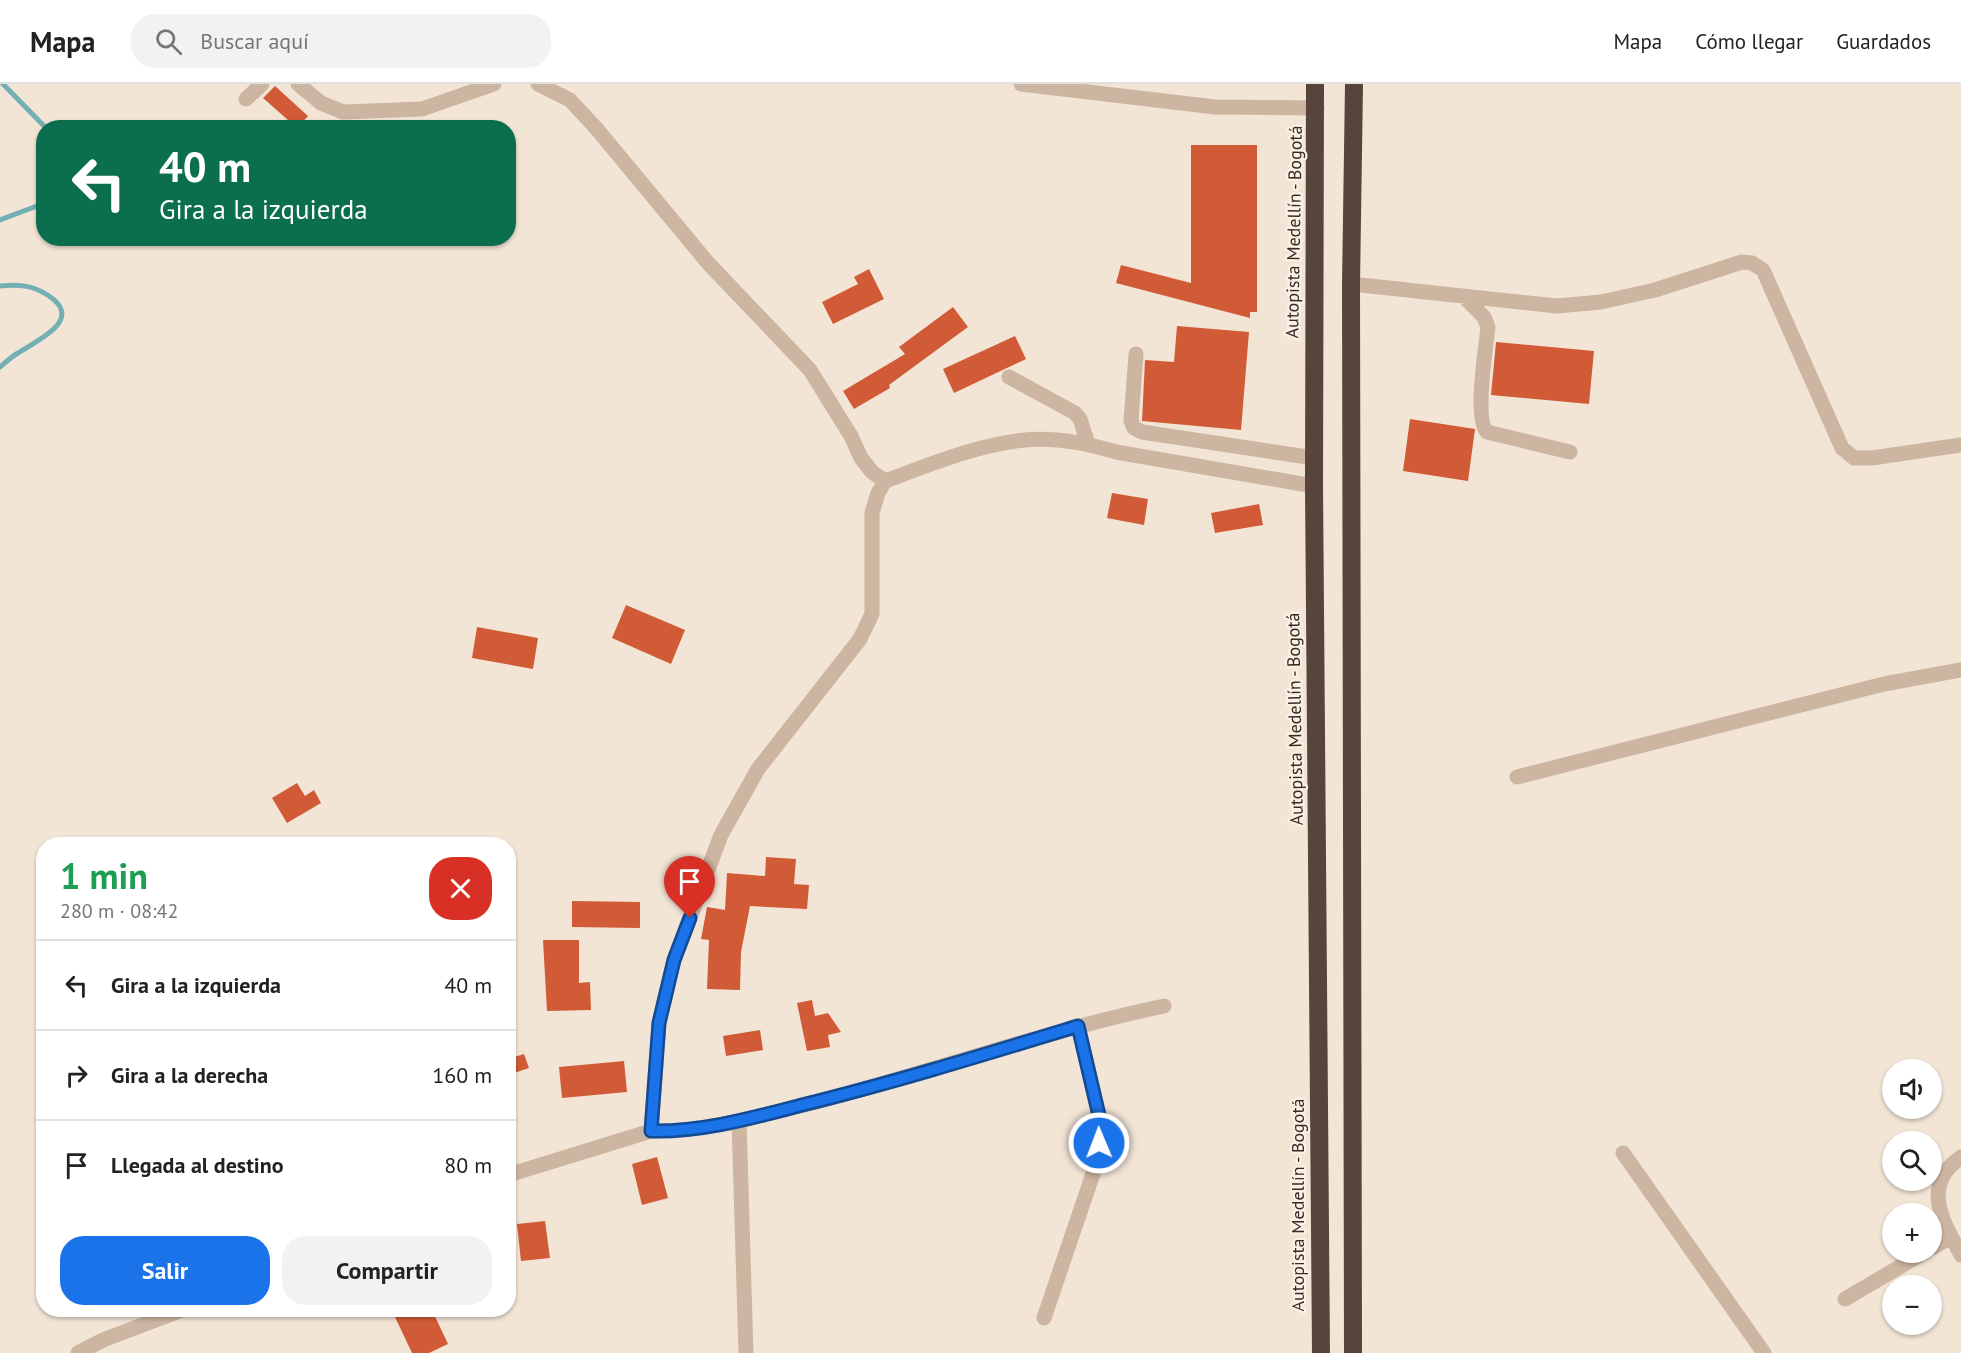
<!DOCTYPE html>
<html lang="es">
<head>
<meta charset="utf-8">
<style>
  :root { --surface:#fff; --page:#f2f2f2; --text:#222; --muted:#767676; --line:#e0e0e0; --accent:#1a73e8 }
  body { margin:0; font-family:"PT Sans",sans-serif; background:var(--page); color:var(--text); height:100vh; display:flex; flex-direction:column; font-size:22px; white-space:nowrap }
  * { box-sizing:border-box; margin:0 }
  p { font-size:20px; color:var(--muted) }
  .icon { flex:none; width:33px; height:33px; fill:none; stroke:currentColor; stroke-width:2; stroke-linecap:round; stroke-linejoin:round }
  .map { position:relative; flex:1; overflow:hidden }
  .sheet { position:absolute; left:36px; top:753px; width:480px; height:480px; display:flex; flex-direction:column; background:var(--surface); border-radius:24px; box-shadow:0 2px 4px #0004 }
  .sheet>* { flex:none }
  .top-card { position:absolute; left:36px; top:36px; width:480px; height:126px; border-radius:24px; box-shadow:0 2px 4px #0004; background:#0b6e4f; color:#fff; overflow:hidden }
  .fabs { position:absolute; left:1882px; top:975px; display:grid; gap:12px }
  .fabs a { display:grid; place-items:center; width:60px; height:60px; border-radius:50%; background:var(--surface); box-shadow:0 2px 4px #0004; font-size:30px }
  .pin { position:absolute; display:grid; place-items:center; width:51px; height:51px; color:#fff; margin:-62px -26px; border-radius:50% 50% 50% 0; rotate:-45deg; box-shadow:0 0 6px #0007 }
  .pin .icon { rotate:45deg }
  .me { position:absolute; width:66px; margin:-33px; rotate:359deg; stroke-linejoin:round; filter:drop-shadow(0 0 4px #0008) }
  .turn { display:flex; align-items:center; gap:21px; height:126px; padding:0 24px; font-size:27px }
  .turn .icon { width:78px; height:78px; stroke-width:2.5 }
  .turn b { display:block; font-size:42px; line-height:51px }
  .round { display:grid; place-items:center; flex:none; width:63px; height:63px; border-radius:24px; background:var(--page) }
  .head { display:flex; align-items:center; justify-content:space-between; height:102px; padding:0 24px }
  h1 { font-size:36px; font-weight:800; line-height:45px; color:#1e9e55 }
  .primary-button { display:flex; gap:12px; margin-top:auto; padding:12px 24px }
  .primary-button a { flex:1; height:69px; border-radius:24px; background:var(--accent); color:#fff; font-size:24px; font-weight:800; line-height:69px; text-align:center }
  .primary-button a+a { background:var(--page); color:var(--text) }
  ul { padding:0; list-style:none }
  li { display:flex; align-items:center; gap:18px; height:90px; padding:0 24px; border-top:2px solid var(--line) }
  li div { flex:1 }
  li b { display:block; font-size:22px }
  li em { font-style:normal }
  header { display:flex; align-items:center; gap:36px; box-sizing:border-box; height:84px; padding:0 30px; background:var(--surface); border-bottom:2px solid var(--line) }
  header strong { font-size:28px }
  nav { display:flex; gap:33px; margin-inline-start:auto; font-size:21px }
  .search { width:420px; height:54px; background:var(--page); display:flex; align-items:center; gap:15px; box-sizing:border-box; padding:0 21px; border-radius:24px; color:var(--muted); font-size:22px }
  .map>svg:first-child { display:block }
</style>
</head>
<body>
<header>
<strong>Mapa</strong>
<div class="search"><svg class="icon" aria-label="search" viewBox="0 0 24 24"><circle cx="10" cy="10" r="6"/><path d="M15 15l6 6"/></svg>Buscar aquí</div>
<nav><a>Mapa</a><a>Cómo llegar</a><a>Guardados</a></nav>
</header>
<div class="map">
<svg width="1961" height="1269" viewBox="0 0 1961 1269">
  <rect width="100%" height="100%" fill="#f3e5d6"/>
  <g fill="none" stroke-linecap="round" stroke-linejoin="round">
    <path stroke="#73b0b3" stroke-width="5" d="M3 0 46 44
      M0 136 37 122 44 116
      M0 202C18 200 33 201 49 212 85 236 36 257 18 269 11 273 6 278 0 283"/>
  </g>
  <path fill="#d15b36" d="M275 2 308 32 297 44 263 14Z
    M1191 61H1257V228H1250V234L1116 199 1121 181 1191 199Z
    M869 185 884 215 833 240 822 218 858 200 854 193Z
    M953 223 968 243 889 301 890 304 854 325 843 307 905 270 899 263Z
    M1177 242 1249 248 1241 346 1142 337 1145 276 1174 278Z
    M1015 252 1026 275 954 309 943 285Z
    M1496 258 1594 267 1589 320 1491 311Z
    M1410 335 1475 345 1468 397 1403 387Z
    M1112 409 1148 415 1144 441 1107 434Z
    M1259 420 1263 441 1215 449 1211 429Z
    M626 521 685 546 671 580 612 554Z
    M477 543 538 554 533 585 472 574Z
    M297 699 305 712 314 706 321 719 287 739 272 714Z
    M766 773 796 775 794 800 809 801 807 825 750 822 741 868 740 906 707 905 709 856 701 855 707 823 725 826 727 789 765 792Z
    M572 817 640 818V844L572 843Z
    M543 856H579V899L590 898 591 926 547 927Z
    M812 916 815 932 828 929 841 948 828 951 830 963 807 967 797 919Z
    M760 946 763 966 726 972 723 952Z
    M524 970 529 984 508 991V975Z
    M624 977 627 1008 562 1014 559 983Z
    M657 1073 668 1114 642 1121 632 1080Z
    M545 1137 550 1174 521 1177 517 1140Z
    M411 1226H432L448 1260 429 1269H412L395 1233Z"/>
  <g fill="none" stroke-linecap="round" stroke-linejoin="round">
    <path stroke="#ccb5a1" stroke-width="15" d="M298 0 321 19 343 28 422 25 494 0
      M538 0 570 16 596 44 708 179 810 286 851 352 861 374 872 388 885 397
      M1021 0 1215 23 1317 24
      M246 15 262 0
      M1351 200 1557 222 1601 218 1655 206 1742 178 1752 179 1763 186 1842 364 1854 374H1872L1961 361
      M1463 212 1484 233 1488 243C1486 263 1474 335 1487 348L1570 368
      M1136 270 1131 337 1134 344 1142 348 1314 374
      M1009 293 1075 329 1080 335 1088 360
      M1517 693 1884 600 1961 586
      M739 1037 746 1269
      M651 1047C706 1048 759 1032 812 1019 930 989 1044 947 1164 922
      M1623 1069 1764 1269
      M1961 1073C1920 1102 1943 1137 1961 1171
      M508 1091 651 1047 659 939 674 876 721 751 758 685 860 555 872 530V429L878 409 885 397C929 381 976 361 1024 356 1055 353 1086 359 1116 368L1314 402
      M1932 1164 1951 1153
      M1845 1215 1925 1168
      M1044 1234 1097 1078 1101 1040 1078 942
      M78 1269 103 1256 182 1226"/>
    <path stroke="#57443b" stroke-width="18" d="M1315 0 1314 402 1321 1269
      M1353 1269 1351 200 1354 0"/>
  </g>
  <g fill="none" stroke-linecap="round" stroke-linejoin="round">
    <g stroke="#114b97" stroke-width="15">
      <path id="route" d="M690 834 674 876 659 939 651 1047C703 1048 752 1034 802 1021 895 998 986 970 1078 942L1101 1040 1099 1059"/>
    </g>
    <use href="#route" stroke="#1a73e8" stroke-width="10"/>
  </g>
  <g text-anchor="middle" stroke-width="4.5" stroke-linejoin="round" paint-order="stroke">
    <g font-size="18" fill="#362a25" stroke="#fbf0e3">
      <text transform="translate(1294 148) rotate(-89)" y="6">Autopista Medellín - Bogotá</text>
      <text transform="translate(1295 635) rotate(-91)" y="6">Autopista Medellín - Bogotá</text>
      <text transform="translate(1298 1121) rotate(-90)" y="6">Autopista Medellín - Bogotá</text>
    </g>
  </g>
</svg>
<div class="fabs">
<a><svg class="icon" aria-label="sound" viewBox="0 0 24 24"><path d="M4 9h4l5-4v14l-5-4H4zM17 9q2 3 0 6"/></svg></a>
<a><svg class="icon" aria-label="search" viewBox="0 0 24 24"><circle cx="10" cy="10" r="6"/><path d="M15 15l6 6"/></svg></a>
<a>+</a>
<a>−</a>
</div>
<div class="pin" style="left:690px;top:834px;background:#d93025"><svg class="icon" aria-label="arrive" viewBox="0 0 24 24"><path d="M6 21V4h12l-3 4 3 4H6"/></svg></div>
<svg class="me" style="left:1099px;top:1059px" viewBox="-20 -20 40 40"><circle r="17" fill="#1a73e8" stroke="#fff" stroke-width="3"/><path d="M0-11L8 9 0 5-8 9z" fill="#fff"/></svg>
<div class="top-card">
<div class="turn"><svg class="icon" aria-label="left" viewBox="0 0 24 24"><path d="M17 20v-9H6M10 6l-5 5 5 5"/></svg><div><b>40 m</b>Gira a la izquierda</div></div>
</div>
<section class="sheet">
<div class="head"><div><h1>1 min</h1><p>280 m · 08:42</p></div><a class="round" style="background:#d93025;color:#fff"><svg class="icon" aria-label="close" viewBox="0 0 24 24"><path d="M6 6l12 12M18 6L6 18"/></svg></a></div>
<ul>
<li><svg class="icon" aria-label="left" viewBox="0 0 24 24"><path d="M17 20v-9H6M10 6l-5 5 5 5"/></svg><div><b>Gira a la izquierda</b></div><em>40 m</em></li>
<li><svg class="icon" aria-label="right" viewBox="0 0 24 24"><path d="M7 20v-9h11M14 6l5 5-5 5"/></svg><div><b>Gira a la derecha</b></div><em>160 m</em></li>
<li><svg class="icon" aria-label="arrive" viewBox="0 0 24 24"><path d="M6 21V4h12l-3 4 3 4H6"/></svg><div><b>Llegada al destino</b></div><em>80 m</em></li>
</ul>
<div class="primary-button"><a>Salir</a><a>Compartir</a></div>
</section>
</div>
</body>
</html>
